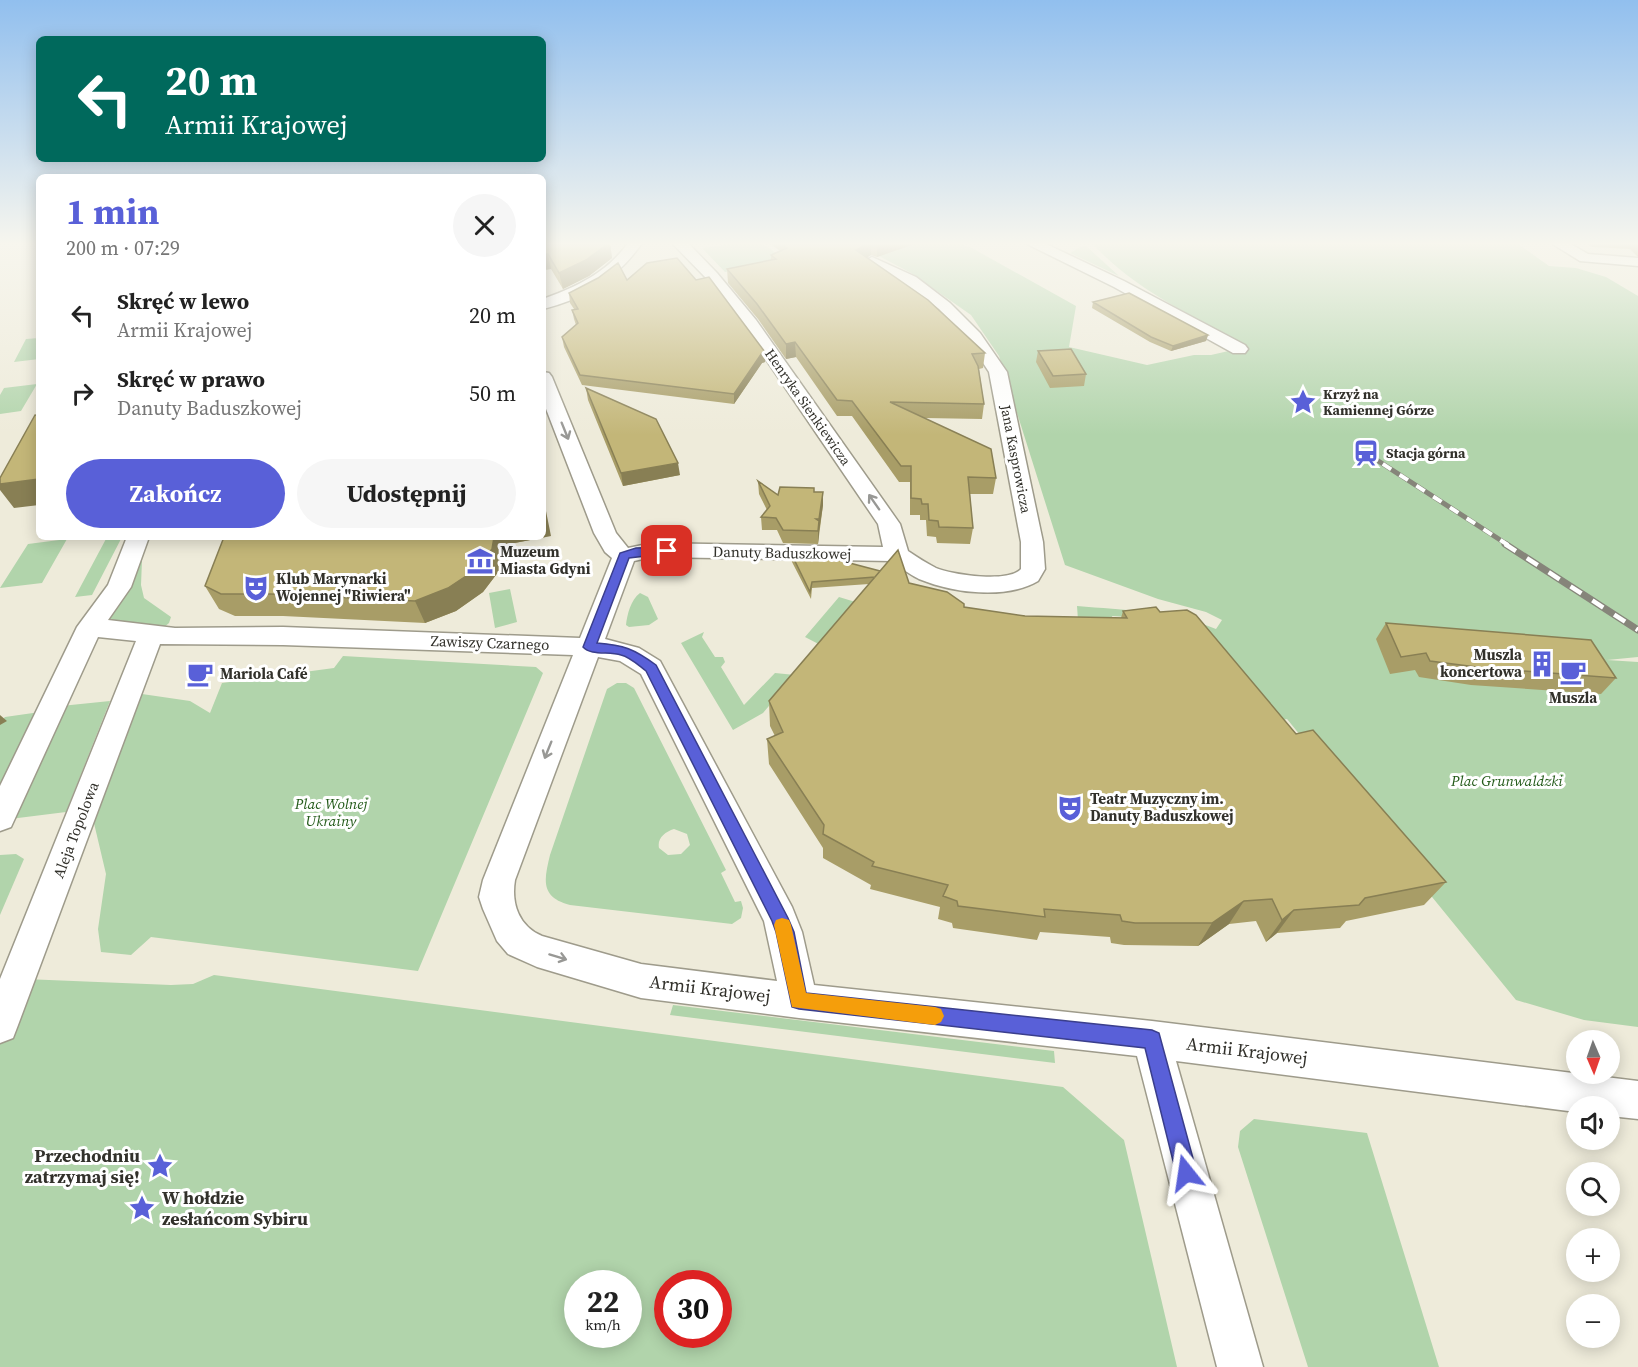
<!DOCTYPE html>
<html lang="pl">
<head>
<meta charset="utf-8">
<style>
  :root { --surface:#fff; --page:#f6f6f6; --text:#222; --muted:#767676; --accent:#5960d8 }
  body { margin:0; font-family:"Source Serif 4",serif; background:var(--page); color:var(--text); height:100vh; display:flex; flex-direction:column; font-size:22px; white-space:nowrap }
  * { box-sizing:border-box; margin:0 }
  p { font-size:20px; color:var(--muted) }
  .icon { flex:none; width:33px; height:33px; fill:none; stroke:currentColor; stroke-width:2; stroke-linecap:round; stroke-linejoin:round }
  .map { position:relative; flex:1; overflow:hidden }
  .drawer { position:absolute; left:36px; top:174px; width:510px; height:366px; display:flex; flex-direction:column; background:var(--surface); border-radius:9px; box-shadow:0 3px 15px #0003 }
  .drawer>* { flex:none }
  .guide { position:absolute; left:36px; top:36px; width:510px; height:126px; border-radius:9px; box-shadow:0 3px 15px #0003; background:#00695c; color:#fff; overflow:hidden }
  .needle { width:39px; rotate:178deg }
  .controls { position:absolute; left:1566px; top:1030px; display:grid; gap:12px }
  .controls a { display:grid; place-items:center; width:54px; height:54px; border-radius:50%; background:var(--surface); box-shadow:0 3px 15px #0003; font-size:30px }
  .speed { position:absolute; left:564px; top:1270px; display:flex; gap:12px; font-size:30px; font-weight:700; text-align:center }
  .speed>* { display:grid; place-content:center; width:78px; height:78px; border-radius:50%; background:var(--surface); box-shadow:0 3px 15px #0003; line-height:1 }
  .speed small { font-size:15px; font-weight:400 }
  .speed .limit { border:9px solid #d22; background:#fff; color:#111 }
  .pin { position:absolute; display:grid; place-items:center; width:51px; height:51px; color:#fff; margin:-26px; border-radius:12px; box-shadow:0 3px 9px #0006 }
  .me { position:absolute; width:66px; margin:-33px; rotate:345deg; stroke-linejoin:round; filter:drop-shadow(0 0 4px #0008) }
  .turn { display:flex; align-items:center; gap:21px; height:126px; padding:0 30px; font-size:27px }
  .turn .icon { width:78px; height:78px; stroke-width:2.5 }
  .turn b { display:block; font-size:42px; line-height:51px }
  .round { display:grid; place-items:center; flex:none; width:63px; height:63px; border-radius:32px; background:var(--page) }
  .head { display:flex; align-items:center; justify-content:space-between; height:102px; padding:0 30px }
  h1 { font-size:36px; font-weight:700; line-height:45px; color:var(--accent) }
  .action { display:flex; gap:12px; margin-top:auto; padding:12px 30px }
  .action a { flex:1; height:69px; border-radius:36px; background:var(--accent); color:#fff; font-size:24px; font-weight:700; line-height:69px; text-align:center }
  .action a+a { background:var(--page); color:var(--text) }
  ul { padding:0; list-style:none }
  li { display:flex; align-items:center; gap:18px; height:78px; padding:0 30px }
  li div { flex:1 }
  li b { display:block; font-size:22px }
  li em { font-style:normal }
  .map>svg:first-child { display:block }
</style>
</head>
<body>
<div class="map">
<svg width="1638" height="1367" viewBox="0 0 1638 1367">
  <rect width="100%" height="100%" fill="#eeebda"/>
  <path fill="#b1d4ab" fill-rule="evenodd" d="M738 243H762L787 261 725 272 702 248Z
    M882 243H942L946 245 957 243 970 247 1076 306 1069 347 1147 365 1194 355H1211L1246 347C1193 315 1134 290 1092 243H1517L1549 266 1576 268 1606 277 1638 296V657L1607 660 1638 662V1027L1584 1020 1516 1000 1287 719 1262 725 1160 619 1112 616 1115 636 1079 634 1077 606C1124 610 1171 611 1216 629L1222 620 1206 612 1158 599 1065 565 999 356 971 315 911 273 864 248Z
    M1082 246H1086L1119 276 1070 253Z
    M39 338V359L14 362 26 339Z
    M37 384 21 411 0 414V395L4 388Z
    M107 537H122L92 595 75 597Z
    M67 539 42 583 0 588 28 544Z
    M142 560 141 585 144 598 171 617 169 623 162 629 116 626 107 618 134 564Z
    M510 589 517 622 495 628 489 593Z
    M640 593 648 597 658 619 649 625 629 627 626 625C627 615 631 599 640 593Z
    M839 597 875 608 832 651 805 637Z
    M704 632 702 637 715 657H723L725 662 721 667 744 705 775 673 795 675 763 713 733 730 681 643Z
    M343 656 536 667 543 673 418 971 151 937 131 955 101 952 98 929 106 874 93 819 142 694 190 701 210 713 222 683 334 668Z
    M617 683H626L634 688 726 870 721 873 735 902 741 901 743 908 741 918 732 924 570 905C540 897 544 880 550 855L607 689ZM674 829 687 834 690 845 681 854 668 855 659 848C657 838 665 832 674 829Z
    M110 701 66 812 10 819 61 706Z
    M40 712 0 799V722L5 717Z
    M16 854 24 859 0 915V855Z
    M214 975 1063 1087 1124 1140 1177 1367H0V978L171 985 193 984ZM578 1284H628V1335H578ZM668 1284H718V1335H668Z
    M673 1005 1054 1051 1055 1063 670 1015Z
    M1254 1119 1367 1133 1439 1367H1308L1238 1147 1240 1131Z"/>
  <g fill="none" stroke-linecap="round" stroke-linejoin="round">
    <g stroke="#9e9b8b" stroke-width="3">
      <path id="street" d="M628 243H642C618 278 584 299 543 309V299C576 287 607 273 628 243Z
        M672 243H688L717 273 756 320 900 524 908 551C917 557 926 563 936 568 952 575 1009 583 1021 569V542L989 372 968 340 939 309 905 284 865 261 872 257 916 277 950 303 980 333 1007 372 1043 542 1045 569 1038 581C1006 600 953 593 919 579 909 574 900 567 892 561L652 557 634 561 605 639 639 648 660 661 792 907 802 932 814 985 1152 1021 1638 1081V1119L1610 1116V1107H1576V1112L1176 1061 1263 1367H1217L1137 1056 799 1018 641 998 537 967 508 954 497 941 483 909 479 897 483 880 573 655 283 645 160 644 18 1025 13 1038 0 1043V979L136 641 98 637 11 827 0 831V786L77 627 108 585 127 537H149L131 587 108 620 175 628 283 627 580 638 612 558 605 552 594 533 543 401V372L549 373 552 377 616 533 628 548 652 543 883 547 878 524 744 327 707 279ZM598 657 620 661 641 674 764 921 777 981 641 964 542 936C519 926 511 904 515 880Z
        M1025 243H1044L1124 281 1245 345 1248 349 1245 353H1233L1114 287Z
        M1551 243H1569L1588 254 1638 258V266L1580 261Z"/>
    </g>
    <use href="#street" fill="#fff" fill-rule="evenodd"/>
    <g stroke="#86857a" stroke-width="5">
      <path id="rail-far1" d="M1366 453 1508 545"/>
    </g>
    <g stroke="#86857a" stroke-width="7">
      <path id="rail" d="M1505 544 1638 630"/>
    </g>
    <use href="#rail-far1" stroke="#fff" stroke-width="4" stroke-dasharray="10" stroke-linecap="butt"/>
    <use href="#rail" stroke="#fff" stroke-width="4.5" stroke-dasharray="13" stroke-linecap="butt"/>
  </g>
  <path fill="#a89d67" d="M543 243H610L612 258 589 276 563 289 551 269 543 270Z
    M917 243 877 257 871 255 866 258 985 353 983 368 979 369 984 404 982 419 925 418 996 478 993 494H970L973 528 970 544 937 543 936 537 927 536 926 520H920V515H910V482H899L852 416H837L796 357 786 359 758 319 728 283 727 269 771 260V255L780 251 770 244Z
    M1586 243H1638V257L1630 249 1592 247Z
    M627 280H696L765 352V362L762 363 734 404 582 385 564 347 562 337 576 325 574 319 572 310 574 309 570 303 569 293Z
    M1093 302 1208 335 1206 341 1171 351 1150 342 1092 308Z
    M1038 351 1086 374 1084 386 1050 388 1036 362Z
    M586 388 680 475 623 486 588 400Z
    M758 481 778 495 814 492H823V505L818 544 783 543 777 530H762L761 517 767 510 759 494Z
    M551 536 504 545 499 571 483 592 456 611 425 623 283 616H235L219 609 205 586Z
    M792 555 909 583 964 607 1025 616 1121 618 1123 611 1160 612 1296 734 1446 882 1424 905 1346 921 1340 928 1277 933 1266 942 1256 921 1229 924 1198 946 1124 945 1111 943 1110 937 1040 932 1037 940 953 928 952 923 938 919 940 907 870 889 871 885 823 858V848L769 764 767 739 775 736 770 726 769 701 869 584 812 588 811 599 792 562Z
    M1386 623 1616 678 1601 694 1471 685 1419 677 1415 670 1390 674 1376 639Z"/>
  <path fill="#887f54" d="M609 243H610L612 258 589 276 563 289 559 273Z
    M869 243H871V255L855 264 856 250Z
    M877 243H917L877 257Z
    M543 254H548L551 269 543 270Z
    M1208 335 1206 341 1171 351 1173 346Z
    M795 342 796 357 786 359V344Z
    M765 352V362L762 363 734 404V394L762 353Z
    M678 463 680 475 623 486 621 473Z
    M39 479V505L14 508 0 490V484Z
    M823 492V505L819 532V519Z
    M543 496 551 536 504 545 499 571 483 592 456 611 425 623 415 601 494 537H543Z
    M819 521V534L818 544V531Z
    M0 715 7 721 0 725Z
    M1244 901 1229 924 1198 946 1212 923Z
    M1294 910 1277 933 1266 942 1282 920Z"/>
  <path fill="#c3b678" stroke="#887f54" stroke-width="1.5" d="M543 243H609L586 260 559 273 548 254H543Z
    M783 243H869L856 250 928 300 985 353 972 354 978 366 984 404 890 402 991 449 996 478 968 477 973 528 939 527 938 521 929 520 928 504H922L921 499 911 498V466H901L852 401 837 400 795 342 786 344 757 304 727 269 776 259 771 255 787 248 781 244Z
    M677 258 696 280 709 277 765 352 762 353 734 394 580 375 562 337 578 323 572 310 578 309 569 293 598 278 618 263 627 280 647 263Z
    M1129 293 1208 335 1173 346 1151 337 1093 302Z
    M1071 349 1086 374 1053 376 1038 351Z
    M586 388 656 419 678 463 621 473Z
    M35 415 39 416V479L0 484V478Z
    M758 481 778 495 780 487 814 488V492H823L819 519H816L819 521 818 531 783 530 776 518 761 517 770 506Z
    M543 502 545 514H543Z
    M224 537H494L492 549 475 570 448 588 415 601 270 594H221L205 586Z
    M898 550 909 583 947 592 964 604V607L1025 616 1127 618 1123 611 1156 607 1160 612 1187 610 1196 615 1296 734 1313 730 1446 882 1365 898 1359 905 1294 910 1282 920 1272 899 1244 901 1212 923H1135L1122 921 1120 915 1044 909 1045 917 958 906 957 901 943 896 948 885 872 866 874 862 823 834 824 825 767 739 783 732 769 701Z
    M792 555 823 556 880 571 875 577 812 582 810 592Z
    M1386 623 1591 640 1616 678 1484 668 1430 661 1426 653 1401 657Z"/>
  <defs><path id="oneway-shaft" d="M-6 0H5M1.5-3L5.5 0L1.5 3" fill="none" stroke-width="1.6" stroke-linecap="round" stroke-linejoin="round" transform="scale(1.5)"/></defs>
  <g stroke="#989895">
    <use href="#oneway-shaft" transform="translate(565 431) rotate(68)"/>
    <use href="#oneway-shaft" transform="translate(874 502) rotate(-125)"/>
    <use href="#oneway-shaft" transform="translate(548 750) rotate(112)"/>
    <use href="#oneway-shaft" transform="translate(558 957) rotate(17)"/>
  </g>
  <linearGradient id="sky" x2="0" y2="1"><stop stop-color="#91bfee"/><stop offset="0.56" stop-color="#f7f6ee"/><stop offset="1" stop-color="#f7f6ee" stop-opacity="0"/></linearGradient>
  <rect width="1638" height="435" fill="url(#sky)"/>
  <path fill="#5960d8" stroke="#3a3e8c" stroke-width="1.5" d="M667 547 673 551 671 553 629 558 597 643C624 645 634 649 656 665L788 918 794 932 806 993 1152 1030 1159 1033 1197 1173 1194 1180 1186 1184 1179 1180 1176 1173 1145 1048 799 1009 792 1007 776 932 772 921 646 671C638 665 630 657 621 655 609 651 591 656 583 647L620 553 636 548Z"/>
  <path fill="#f59e0b" d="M782 918 789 920 791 925 806 993 935 1007 941 1009 944 1016 941 1022 935 1025 792 1007 774 925 776 920Z"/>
  <defs>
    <g id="sight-bare" transform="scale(2.07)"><path d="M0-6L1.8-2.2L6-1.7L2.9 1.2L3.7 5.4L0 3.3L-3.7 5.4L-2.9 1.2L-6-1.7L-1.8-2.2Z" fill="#5960d8" stroke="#fff" stroke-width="2.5" paint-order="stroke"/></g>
    <g id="station-bare" transform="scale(2.07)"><path d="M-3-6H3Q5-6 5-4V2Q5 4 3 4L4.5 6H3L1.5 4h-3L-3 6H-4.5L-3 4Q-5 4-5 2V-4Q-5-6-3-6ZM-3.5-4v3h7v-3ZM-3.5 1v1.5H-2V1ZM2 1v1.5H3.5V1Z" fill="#5960d8" stroke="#fff" stroke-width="2.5" paint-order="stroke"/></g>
    <g id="museum-bare" transform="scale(2.07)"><path d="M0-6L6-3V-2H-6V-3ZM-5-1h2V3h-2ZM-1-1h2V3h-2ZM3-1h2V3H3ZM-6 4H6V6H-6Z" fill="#5960d8" stroke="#fff" stroke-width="2.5" paint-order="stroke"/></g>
    <g id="theatre-bare" transform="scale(2.07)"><path d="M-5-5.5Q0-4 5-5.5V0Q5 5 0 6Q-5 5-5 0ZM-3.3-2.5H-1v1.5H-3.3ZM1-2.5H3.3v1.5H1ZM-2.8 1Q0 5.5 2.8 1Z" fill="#5960d8" stroke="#fff" stroke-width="2.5" paint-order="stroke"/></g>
    <g id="building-bare" transform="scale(2.07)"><path d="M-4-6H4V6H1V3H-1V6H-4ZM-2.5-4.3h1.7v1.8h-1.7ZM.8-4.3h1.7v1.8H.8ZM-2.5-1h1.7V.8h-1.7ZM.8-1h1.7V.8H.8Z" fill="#5960d8" stroke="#fff" stroke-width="2.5" paint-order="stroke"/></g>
    <g id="cafe-bare" transform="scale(2.07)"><path d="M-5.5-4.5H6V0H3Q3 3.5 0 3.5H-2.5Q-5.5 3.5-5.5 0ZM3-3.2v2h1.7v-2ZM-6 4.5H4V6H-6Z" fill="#5960d8" stroke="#fff" stroke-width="2.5" paint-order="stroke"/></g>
  </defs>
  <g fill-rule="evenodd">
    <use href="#sight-bare" x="1303" y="402"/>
    <use href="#station-bare" x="1366" y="453"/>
    <use href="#museum-bare" x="480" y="561"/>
    <use href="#theatre-bare" x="256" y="588"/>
    <use href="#building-bare" x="1542" y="664"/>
    <use href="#cafe-bare" x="1573" y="672"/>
    <use href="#cafe-bare" x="200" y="674"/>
    <use href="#theatre-bare" x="1070" y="808"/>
    <use href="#sight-bare" x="160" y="1166"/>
    <use href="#sight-bare" x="142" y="1208"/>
  </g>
  <g text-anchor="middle" stroke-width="6" stroke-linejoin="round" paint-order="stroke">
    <g font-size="14" font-weight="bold" fill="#32312b" stroke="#fff" text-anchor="start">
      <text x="1323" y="399">Krzyż na<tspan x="1323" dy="16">Kamiennej Górze</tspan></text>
      <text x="1386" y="458">Stacja górna</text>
    </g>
    <g font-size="14" fill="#32312b" stroke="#fff">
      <text transform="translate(808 407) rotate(55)" y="5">Henryka Sienkiewicza</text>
      <text transform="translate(1016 459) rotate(79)" y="5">Jana Kasprowicza</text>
    </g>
    <g font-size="15" font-weight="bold" fill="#32312b" stroke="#fff" text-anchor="start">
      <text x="500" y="557">Muzeum<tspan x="500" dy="17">Miasta Gdyni</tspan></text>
      <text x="276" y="584">Klub Marynarki<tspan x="276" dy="17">Wojennej "Riwiera"</tspan></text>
      <text x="1522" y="660" text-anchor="end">Muszla<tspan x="1522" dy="17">koncertowa</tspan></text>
      <text x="220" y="679">Mariola Café</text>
      <text x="1573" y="703" text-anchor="middle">Muszla</text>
      <text x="1090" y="804">Teatr Muzyczny im.<tspan x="1090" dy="17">Danuty Baduszkowej</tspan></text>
    </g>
    <g font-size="15" fill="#32312b" stroke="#fff">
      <text transform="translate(782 553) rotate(1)" y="5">Danuty Baduszkowej</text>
      <text transform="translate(490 643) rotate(2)" y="5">Zawiszy Czarnego</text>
      <text transform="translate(76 830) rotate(-69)" y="5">Aleja Topolowa</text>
    </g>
    <g font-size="15" font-style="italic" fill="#245b1a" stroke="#fff">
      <text x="1507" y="786">Plac Grunwaldzki</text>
      <text x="331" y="809">Plac Wolnej<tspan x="331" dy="17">Ukrainy</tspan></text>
    </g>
    <g font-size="18" fill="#32312b" stroke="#fff">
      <text transform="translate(710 989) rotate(7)" y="6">Armii Krajowej</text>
      <text transform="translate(1247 1051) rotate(7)" y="6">Armii Krajowej</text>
    </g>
    <g font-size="18" font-weight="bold" fill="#32312b" stroke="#fff" text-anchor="end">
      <text x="140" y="1162">Przechodniu<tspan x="140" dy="21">zatrzymaj się!</tspan></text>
      <text x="162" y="1204" text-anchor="start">W hołdzie<tspan x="162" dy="21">zesłańcom Sybiru</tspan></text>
    </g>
  </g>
</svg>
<div class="controls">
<a><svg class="needle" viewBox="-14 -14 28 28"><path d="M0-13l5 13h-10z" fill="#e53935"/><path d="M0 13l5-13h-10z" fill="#767676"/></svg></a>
<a><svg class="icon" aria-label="sound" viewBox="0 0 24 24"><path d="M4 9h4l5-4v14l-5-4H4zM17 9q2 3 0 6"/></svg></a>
<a><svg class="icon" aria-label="search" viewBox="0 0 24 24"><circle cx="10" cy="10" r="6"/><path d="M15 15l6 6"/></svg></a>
<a>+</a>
<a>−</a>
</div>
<div class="speed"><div>22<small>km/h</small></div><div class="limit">30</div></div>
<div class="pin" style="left:667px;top:551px;background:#d93025"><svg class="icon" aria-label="arrive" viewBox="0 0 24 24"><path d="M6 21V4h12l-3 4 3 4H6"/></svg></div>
<svg class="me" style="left:1186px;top:1173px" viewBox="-20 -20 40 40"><path d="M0-17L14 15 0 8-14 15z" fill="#5960d8" stroke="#fff" stroke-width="4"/></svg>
<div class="guide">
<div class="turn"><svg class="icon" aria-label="left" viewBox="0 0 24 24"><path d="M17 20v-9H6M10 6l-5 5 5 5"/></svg><div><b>20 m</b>Armii Krajowej</div></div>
</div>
<section class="drawer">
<div class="head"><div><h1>1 min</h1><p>200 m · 07:29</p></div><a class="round"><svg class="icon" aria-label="close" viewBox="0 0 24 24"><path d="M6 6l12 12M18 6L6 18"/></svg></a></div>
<ul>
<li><svg class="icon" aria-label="left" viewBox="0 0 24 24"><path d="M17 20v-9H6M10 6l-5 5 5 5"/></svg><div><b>Skręć w lewo</b><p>Armii Krajowej</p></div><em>20 m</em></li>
<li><svg class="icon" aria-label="right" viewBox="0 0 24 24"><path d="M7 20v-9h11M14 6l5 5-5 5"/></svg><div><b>Skręć w prawo</b><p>Danuty Baduszkowej</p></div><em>50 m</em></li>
</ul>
<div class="action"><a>Zakończ</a><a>Udostępnij</a></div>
</section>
</div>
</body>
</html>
